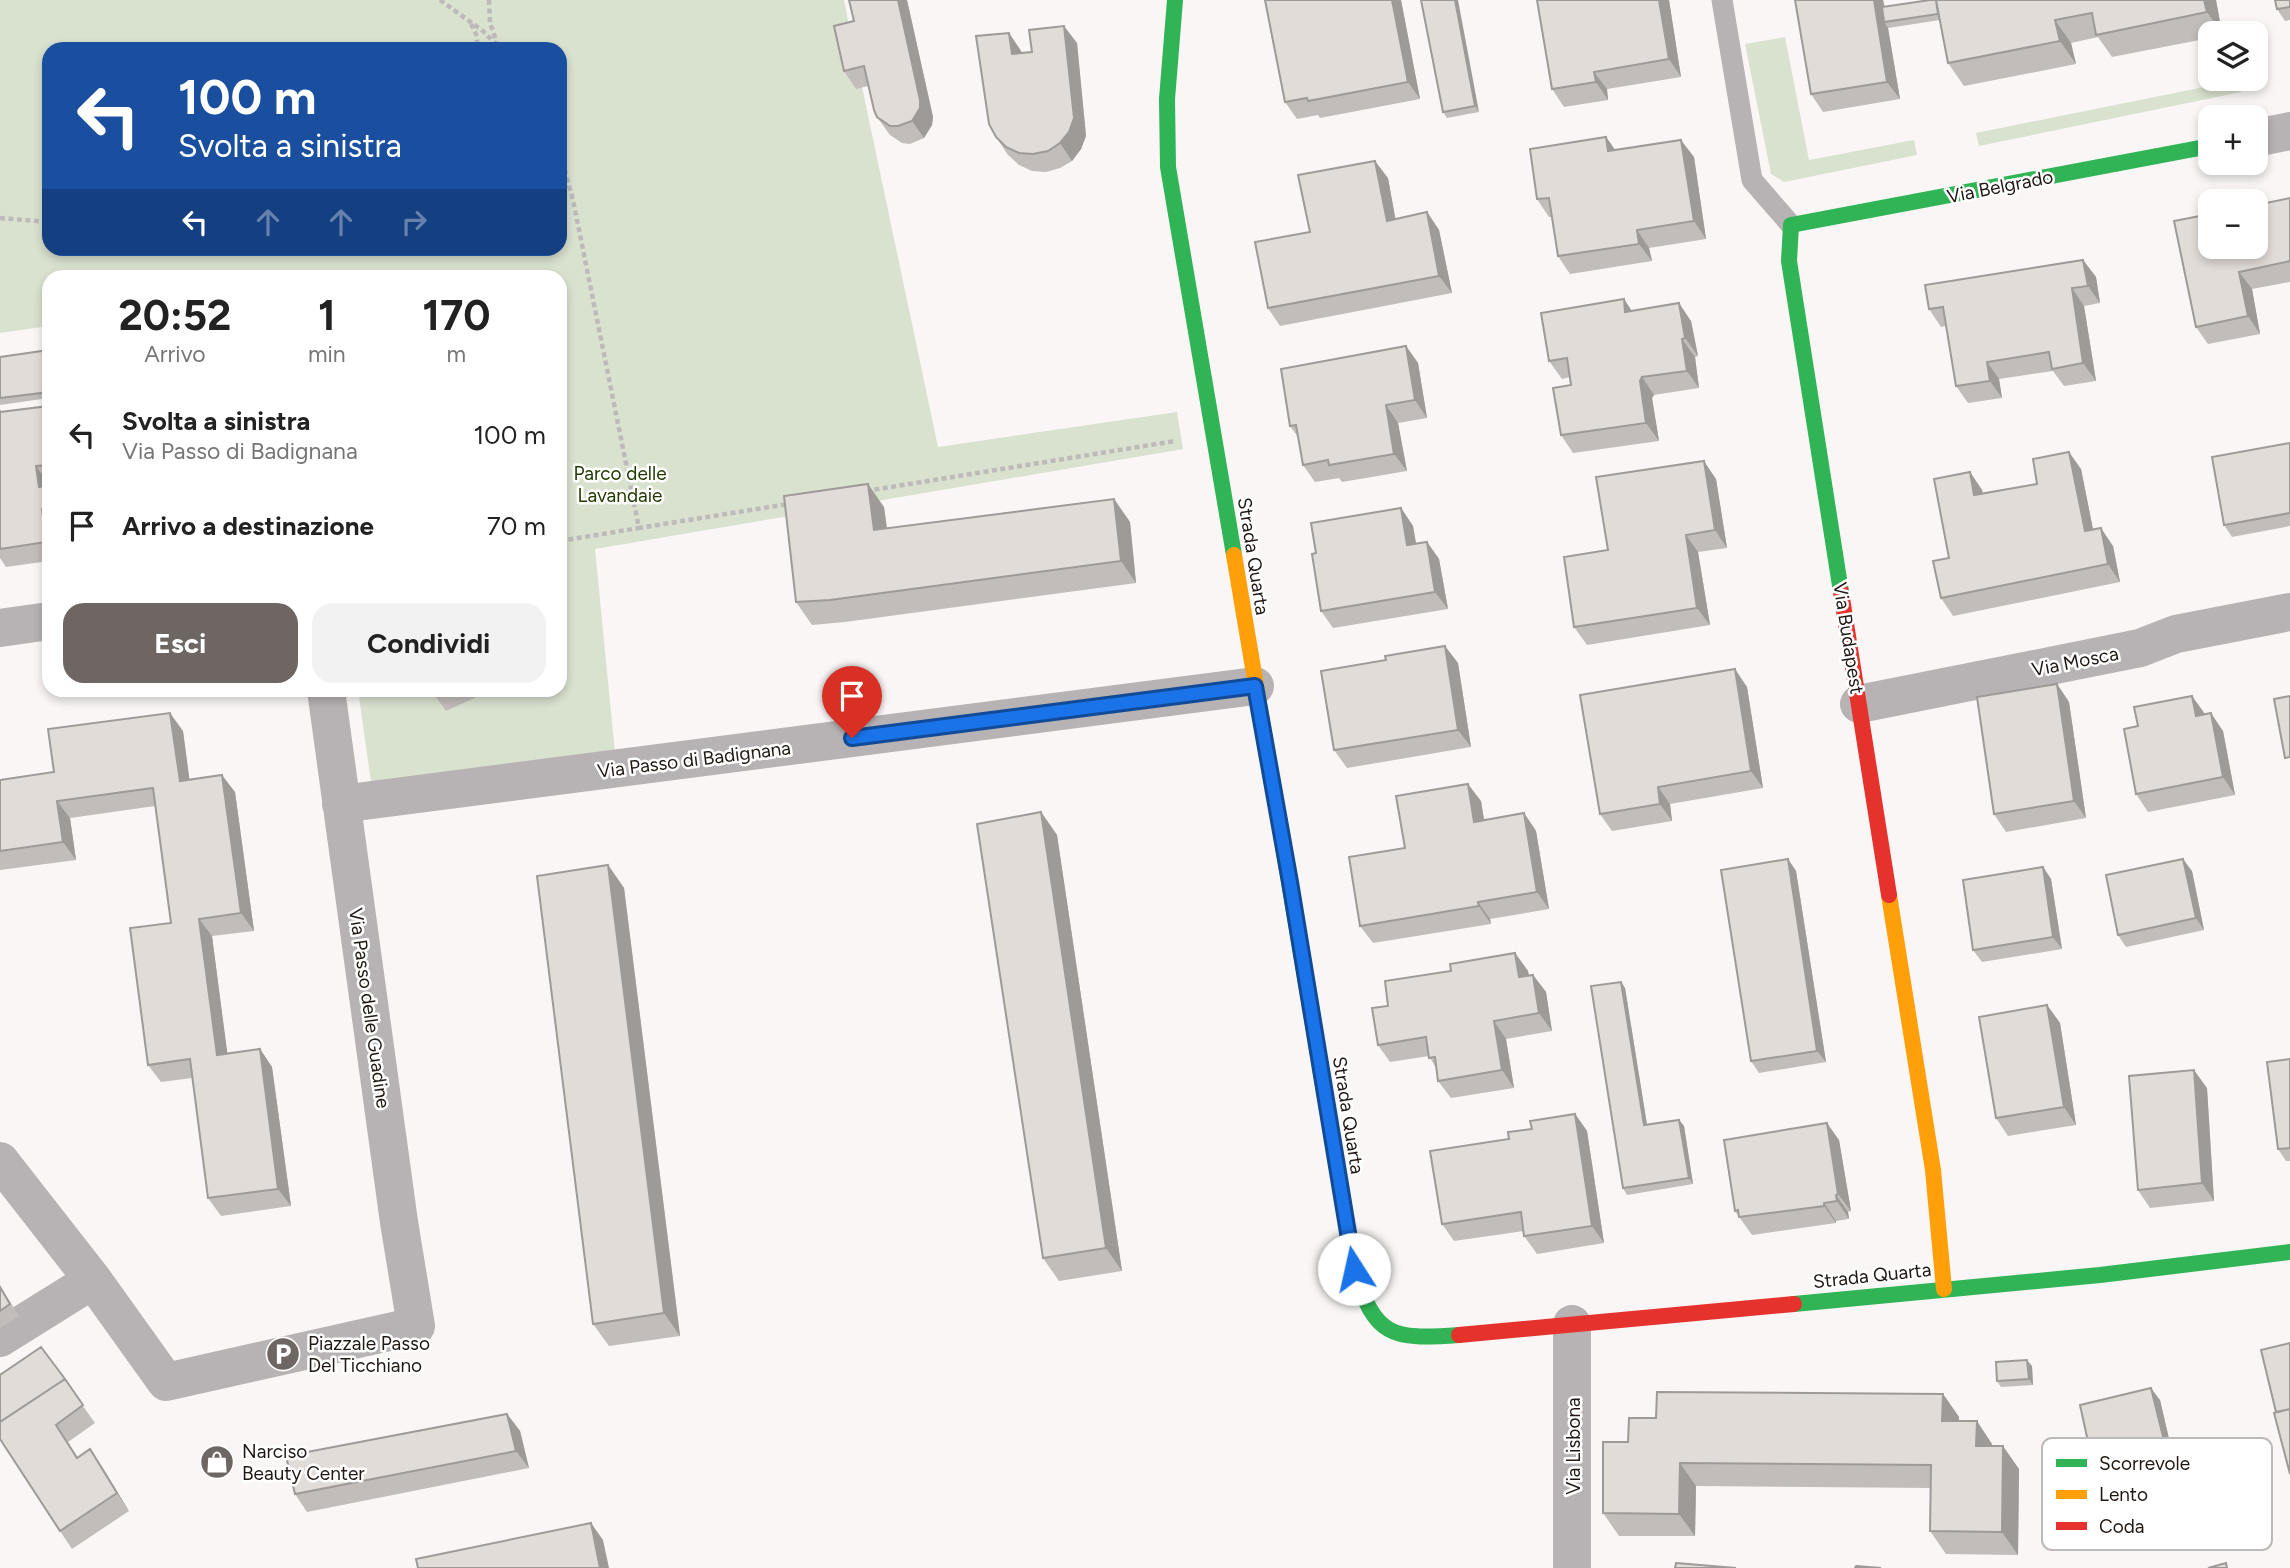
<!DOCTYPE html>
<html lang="it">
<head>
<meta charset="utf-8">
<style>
  :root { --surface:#fff; --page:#f2f2f2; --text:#222; --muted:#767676; --accent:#6d6662 }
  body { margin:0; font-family:Figtree,sans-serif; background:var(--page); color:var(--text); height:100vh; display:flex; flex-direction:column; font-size:26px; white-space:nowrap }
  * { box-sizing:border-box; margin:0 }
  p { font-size:23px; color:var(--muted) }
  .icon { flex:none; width:38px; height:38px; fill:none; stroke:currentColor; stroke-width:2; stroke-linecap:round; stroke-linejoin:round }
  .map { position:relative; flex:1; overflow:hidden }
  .details { position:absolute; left:42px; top:270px; width:525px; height:427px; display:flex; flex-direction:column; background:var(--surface); border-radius:21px; box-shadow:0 4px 10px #0003 }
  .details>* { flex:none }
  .hud { position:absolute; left:42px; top:42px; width:525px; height:214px; border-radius:21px; box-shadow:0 4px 10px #0003; background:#1a4fa0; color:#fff; overflow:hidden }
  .tools { position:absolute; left:2198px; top:21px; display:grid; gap:14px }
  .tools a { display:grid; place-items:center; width:70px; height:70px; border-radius:14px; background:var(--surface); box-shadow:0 4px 10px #0003; font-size:35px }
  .pin { position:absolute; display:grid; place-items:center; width:60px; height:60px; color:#fff; margin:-72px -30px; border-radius:50% 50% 50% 0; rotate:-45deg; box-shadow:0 0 7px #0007 }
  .pin .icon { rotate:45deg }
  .me { position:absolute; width:77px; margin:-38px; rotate:350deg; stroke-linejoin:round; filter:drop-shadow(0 0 5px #0008) }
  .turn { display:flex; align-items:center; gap:24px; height:147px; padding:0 21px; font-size:32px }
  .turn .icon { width:91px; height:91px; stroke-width:2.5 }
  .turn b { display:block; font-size:49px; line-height:60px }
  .lanes { display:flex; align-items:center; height:66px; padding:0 21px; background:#0003; justify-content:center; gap:35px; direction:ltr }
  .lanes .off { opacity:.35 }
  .eta { display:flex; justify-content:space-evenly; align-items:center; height:119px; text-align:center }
  .eta b { font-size:42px; font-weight:700; line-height:49px }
  .cta { display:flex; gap:14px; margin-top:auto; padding:14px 21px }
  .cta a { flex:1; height:80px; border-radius:21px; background:var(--accent); color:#fff; font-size:28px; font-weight:700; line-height:80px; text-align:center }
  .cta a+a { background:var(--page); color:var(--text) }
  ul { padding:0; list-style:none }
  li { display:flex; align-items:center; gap:21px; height:91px; padding:0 21px }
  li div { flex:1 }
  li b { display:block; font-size:26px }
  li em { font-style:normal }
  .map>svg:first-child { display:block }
</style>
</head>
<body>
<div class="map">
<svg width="2290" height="1568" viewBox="0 0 2290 1568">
  <rect width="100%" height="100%" fill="#f9f6f5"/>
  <path fill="#d9e1cf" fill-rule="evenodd" d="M0 0H844L852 41 856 88 862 87 938 447 1177 412 1183 449 595 549 615 753 372 789 358 690H560V276H49V326L0 333ZM49 49H560V248H49Z
    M1785 37 1809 160 1914 140 1917 155 1784 182 1771 174 1745 44Z
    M2239 80 2241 92 1979 146 1976 133Z"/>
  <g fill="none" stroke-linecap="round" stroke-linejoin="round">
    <path stroke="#bdbaba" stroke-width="4.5" stroke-dasharray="5 3.5" stroke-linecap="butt" d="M440 0 483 31 501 49
      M489 0 490 23 497 43
      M471 24 476 34 478 49
      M560 153 573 200 639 528 788 504
      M0 218 49 222
      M866 491 1175 441
      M560 541 639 528"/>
    <path stroke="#b7b2b3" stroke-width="21" d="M1722 0 1752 180 1791 225"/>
    <path stroke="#b7b2b3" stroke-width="38" d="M2256 138 2290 131
      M0 628 49 621
      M1859 704 2140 648 2176 634 2290 612
      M341 804 1255 686
      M0 1161 93 1280 166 1382 416 1326 399 1222 326 690
      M0 1338 93 1280
      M1572 1568V1324"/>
    <path stroke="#30b455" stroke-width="16" d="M1175 0 1167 99 1168 167 1234 555
      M1841 592 1789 261 1791 225 2210 146
      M1283 846 1354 1269C1375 1337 1391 1340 1459 1335
      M1794 1304 2100 1275 2290 1252"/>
    <path stroke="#ff9f0a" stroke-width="16" d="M1234 555 1283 846
      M1889 895 1933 1170 1944 1289"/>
    <path stroke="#e5322d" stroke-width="16" d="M1841 592 1889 895
      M1459 1335 1794 1304"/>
  </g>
  <path fill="#c2bdba" d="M849 0H907L933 117 932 125 924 138 910 144 902 143 890 135 877 117 868 86 856 89 844 71 854 21Z
    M1265 0H1401L1420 99 1320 118 1318 115 1297 119 1285 102Z
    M1421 0 1479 112 1447 118 1443 112Z
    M1537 0H1669L1681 77 1607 89 1608 100 1564 107 1552 89Z
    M1795 0H1883L1885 7 2216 0 2222 33H2210V38L2112 57 2098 37 2071 43 2076 64 1964 86 1948 63 1940 20 1888 28 1900 99 1823 112 1811 94Z
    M2290 0V20L2285 21 2277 9Z
    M1009 33 1021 51 1022 53 1077 43 1086 136 1081 149 1072 161 1060 168 1046 172 1032 171 1019 165 1008 155 996 137Z
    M1606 137 1615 150 1694 157 1706 239 1649 248 1652 261 1570 274 1558 256 1552 217H1549L1537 199Z
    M1388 178 1395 219 1427 212 1439 230 1452 293 1280 326 1268 308 1310 232Z
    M2290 198V282L2252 289 2260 334 2208 344 2196 327Z
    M2083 260 2096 277 2100 303 2084 306 2096 381 2064 386 2053 371 1999 379 2002 398 1968 403 1956 386 1946 326 1941 327 1929 309Z
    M1632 311 1691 321 1698 356 1695 357 1699 388 1654 395 1652 398 1659 441 1573 453 1561 435 1571 385 1570 377 1562 379 1549 361Z
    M1406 346 1418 363 1427 418 1398 423 1407 471 1342 482 1339 478 1315 482 1303 465 1298 437 1290 426Z
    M49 350V398L0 405V357Z
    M49 406V561L6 567 0 558V409L2 412Z
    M2290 443V526L2232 537 2224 525Z
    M2081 469 2093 530 2113 546 2120 582 1953 616 1941 598 1949 558 1970 472 1982 490 1983 494 2037 484Z
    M1716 479 1727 548 1698 552 1710 625 1587 645 1574 627 1608 550Z
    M1114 499 1130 522 1136 583 845 622 812 625 796 602 884 507 887 528Z
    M1401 508 1413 526 1416 543 1427 542 1439 559 1448 609 1333 628 1321 611 1316 553Z
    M1458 663 1471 747 1347 768 1334 750Z
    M2057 684 2069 702 2086 818 2006 832 1994 814Z
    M1747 687 1763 788 1670 804 1672 821 1612 831 1600 814Z
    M431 690H492L446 711Z
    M2205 714 2223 731 2235 795 2148 812 2136 794Z
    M183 731 189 779 235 792 254 931 212 936 227 1054 260 1049 272 1067 291 1206 221 1216 208 1198 192 1078 161 1082 148 1065 171 923 155 806 70 818 76 860 0 870V780L54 772Z
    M1481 801 1484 820 1524 813 1536 831 1549 909 1490 919 1491 924 1373 943 1360 926 1405 848Z
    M1041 812 1057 835 1122 1271 1059 1281 1043 1258Z
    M1788 859 1796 871 1826 1062 1759 1073 1751 1061Z
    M608 865 624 888 680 1336 609 1346 593 1324Z
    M2043 867 2051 879 2062 949 1982 962 1973 950Z
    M2192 871 2204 930 2126 947 2118 935Z
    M1515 953 1528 971 1529 975H1533L1546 992 1552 1031 1506 1039 1514 1088 1451 1098 1438 1081 1436 1068 1429 1056 1390 1062 1378 1045 1388 1006 1451 971Z
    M1621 982 1625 988 1647 1125 1679 1120 1684 1126 1693 1184 1627 1195 1623 1188Z
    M2047 1005 2060 1023 2076 1125 2008 1136 1996 1118Z
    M2290 1059V1161H2286L2278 1149Z
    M2207 1088 2214 1201 2150 1208 2138 1190Z
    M1575 1114 1587 1131 1604 1243 1537 1254 1524 1236V1231L1454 1241 1442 1224 1509 1139 1532 1129Z
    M1839 1140 1851 1211 1848 1212 1849 1219 1836 1221V1223L1752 1235 1735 1211Z
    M0 1286 19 1316 0 1328Z
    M41 1347 95 1423 68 1442 78 1458 102 1467 129 1511 72 1549 60 1531Z
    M2032 1366 2033 1385 2001 1387 1997 1381Z
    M1943 1394 1959 1417V1421L1992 1444V1446L2019 1469 2018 1555 1946 1554 1930 1531 1931 1488 1696 1486 1695 1536H1619L1603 1513 1628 1442 1656 1418Z
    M2160 1400 2177 1473 2105 1490 2096 1478Z
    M507 1414 520 1431 529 1468 307 1512 295 1494Z"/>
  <path fill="#9e9a97" d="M898 0H907L933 117 932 125 924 138 912 121Z
    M1392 0H1401L1420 99 1408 82Z
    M1455 0H1458L1479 112 1475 106Z
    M1659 0H1669L1681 77 1669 59Z
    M1874 0H1883L1887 22H1884L1888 28 1900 99 1887 82Z
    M2204 0H2216L2222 33 2207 12Z
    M2055 20 2071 43 2076 64 2060 41Z
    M1064 26 1077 43 1086 136 1081 149 1072 161 1060 143Z
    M1009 33 1021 51 1024 72 1012 54Z
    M1594 72 1607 89 1608 100 1596 82Z
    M1606 137 1618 154 1608 151Z
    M1681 140 1694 157 1706 239 1694 221Z
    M1375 161 1388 178 1399 238 1387 221Z
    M1427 212 1439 230 1452 293 1439 276Z
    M1637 230 1649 248 1652 261 1639 244Z
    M2083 260 2096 277 2100 303 2088 286Z
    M2239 272 2252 289 2260 334 2248 316Z
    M2072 288 2084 306 2096 381 2083 363Z
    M1624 299 1636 317 1625 312Z
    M1679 303 1691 321 1698 356 1685 338Z
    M1682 339 1695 357 1699 388 1687 371Z
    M1406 346 1418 363 1427 418 1415 400Z
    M1987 362 1999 379 2002 398 1990 381Z
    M1642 377 1654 395 1652 398 1659 441 1646 423 1640 381Z
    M1386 405 1398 423 1407 471 1394 454Z
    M2069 452 2081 469 2097 549 2085 531Z
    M1704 461 1716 479 1727 548 1715 530Z
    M36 466 49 484V511L39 487Z
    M1970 472 1982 490 1987 513 1974 495Z
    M868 484 884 507 890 553 874 530Z
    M1114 499 1130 522 1136 583 1121 561Z
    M1401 508 1413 526 1419 562 1407 545Z
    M42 509 49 520V546L46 542Z
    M2101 528 2113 546 2120 582 2108 564Z
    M1686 535 1698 552 1710 625 1697 608Z
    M1427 542 1439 559 1448 609 1435 592Z
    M1445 646 1458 663 1471 747 1458 730Z
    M1735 669 1747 687 1763 788 1751 771Z
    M2057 684 2069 702 2086 818 2074 801Z
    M2192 696 2205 714 2196 716Z
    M170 713 183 731 192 798 180 781Z
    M2211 713 2223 731 2235 795 2223 777Z
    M222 775 235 792 254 931 241 913Z
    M1468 784 1481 801 1487 839 1474 822Z
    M1658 787 1670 804 1672 821 1660 804Z
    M57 801 70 818 76 860 63 842Z
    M1041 812 1057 835 1122 1271 1106 1248Z
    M1524 813 1536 831 1549 909 1537 892Z
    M1788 859 1796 871 1826 1062 1817 1051Z
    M2183 859 2192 871 2204 930 2196 918Z
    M608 865 624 888 680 1336 664 1313Z
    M2043 867 2051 879 2062 949 2053 937Z
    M1478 902 1490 919 1491 924 1479 906Z
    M199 919 212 936 230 1073 217 1055Z
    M1515 953 1528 971 1531 994 1519 977Z
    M1533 975 1546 992 1552 1031 1539 1013Z
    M1621 982 1625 988 1648 1131 1644 1125Z
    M2047 1005 2060 1023 2076 1125 2064 1107Z
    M1494 1021 1506 1039 1514 1088 1502 1070Z
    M260 1049 272 1067 291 1206 278 1189Z
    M2194 1070 2207 1088 2214 1201 2202 1183Z
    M1575 1114 1587 1131 1604 1243 1592 1226Z
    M1679 1120 1684 1126 1693 1184 1689 1178Z
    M1827 1123 1839 1140 1851 1211 1838 1194Z
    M1836 1195 1848 1212 1849 1219 1837 1201Z
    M1824 1203 1836 1221V1223L1824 1206Z
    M2027 1360 2032 1366 2033 1385 2029 1379Z
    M2151 1388 2160 1400 2177 1473 2169 1461Z
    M1943 1394 1959 1417 1958 1443 1942 1421Z
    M507 1414 520 1431 529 1468 516 1451Z
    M1977 1421 1992 1444V1468L1976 1446Z
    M2003 1446 2019 1469 2018 1555 2002 1532Z
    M90 1449 102 1467 129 1511 117 1493Z
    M1680 1463 1696 1486 1695 1536 1679 1514Z
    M591 1523 603 1540 609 1568H600Z"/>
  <path fill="#e2dcd8" stroke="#9e9a97" stroke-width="2" d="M849 0H898L920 100V108L912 121 898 126H890L877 117 874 110 864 66 844 71 834 26 854 21Z
    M1265 0H1392L1408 82 1308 101 1307 98 1285 102Z
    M1421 0H1455L1475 106 1443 112Z
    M1537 0H1659L1669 59 1594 72 1596 82 1552 89Z
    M1795 0H1874L1887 82 1811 94Z
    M1930 0H1936L1938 14 1884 22 1882 7Z
    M1936 0H2204L2207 12 2096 35 2092 13 2055 20 2060 41 1948 63Z
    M2275 0H2290V7L2277 9Z
    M1064 26 1074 118 1069 132 1060 143 1048 151 1033 154 1019 153 1006 147 996 137 989 124 976 36 1009 33 1012 54 1032 52 1029 30Z
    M1606 137 1608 151 1681 140 1694 221 1637 230 1639 244 1558 256 1549 198 1537 199 1530 149Z
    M1375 161 1387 221 1427 212 1439 276 1268 308 1255 242 1310 232 1298 175Z
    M2290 198V261L2239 272 2248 316 2196 327 2174 221 2210 214V247H2256V205Z
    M2083 260 2088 286 2072 288 2083 363 2052 369 2049 352 1987 362 1990 381 1956 386 1943 307 1929 309 1925 285Z
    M1624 299 1625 312 1679 303 1685 338 1682 339 1687 371 1642 377 1640 381 1646 423 1561 435 1553 388 1571 385 1567 358 1549 361 1541 313Z
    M1406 346 1415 400 1386 405 1394 454 1329 465 1328 460 1303 465 1296 425 1290 426 1281 369Z
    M49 350V392L0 398V357Z
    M49 406V465L36 466 39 487 44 486 47 508 42 509 46 542 0 549V412Z
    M2290 443V513L2224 525 2212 457Z
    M2069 452 2085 531 2101 528 2108 564 1941 598 1933 561 1949 558 1934 479 1970 472 1974 495 2037 484 2033 459Z
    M1704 461 1715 530 1686 535 1697 608 1574 627 1564 557 1608 550 1596 477Z
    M868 484 874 530 1114 499 1121 561 830 600 796 602 784 496Z
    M1401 508 1407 545 1427 542 1435 592 1321 611 1312 554 1316 553 1311 523Z
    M1445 646 1458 730 1334 750 1321 671 1386 660 1385 656Z
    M1735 669 1751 771 1658 787 1660 804 1600 814 1580 695Z
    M2057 684 2074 801 1994 814 1977 697Z
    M431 690H443L434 694Z
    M2192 696 2196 716 2211 713 2223 777 2136 794 2124 729 2138 726 2134 707Z
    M2290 696V757L2285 758 2274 699Z
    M170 713 180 781 222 775 241 913 199 919 217 1055 260 1049 278 1189 208 1198 190 1059 148 1065 130 928 171 923 153 788 57 801 63 842 0 851V780L54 772 48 729Z
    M1468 784 1474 822 1524 813 1537 892 1478 902 1479 906 1360 926 1349 857 1405 848 1396 796Z
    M1041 812 1106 1248 1043 1258 977 824Z
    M1788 859 1817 1051 1751 1061 1721 870Z
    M2183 859 2196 918 2118 935 2106 875Z
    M608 865 664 1313 593 1324 537 876Z
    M2043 867 2053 937 1973 950 1963 880Z
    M1515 953 1519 977 1533 975 1539 1013 1494 1021 1502 1070 1438 1081 1435 1057 1429 1058 1426 1037 1378 1045 1372 1008 1388 1006 1385 981 1451 971 1450 964Z
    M1621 982 1644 1125 1679 1120 1689 1178 1623 1188 1591 986Z
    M2047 1005 2064 1107 1996 1118 1979 1017Z
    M2290 1059V1148L2278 1149 2267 1062Z
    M2194 1070 2202 1183 2138 1190 2129 1076Z
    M1575 1114 1592 1226 1524 1236 1521 1212 1442 1224 1430 1151 1509 1139 1508 1132 1532 1129 1530 1121Z
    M1827 1123 1838 1194 1836 1195 1837 1201 1824 1203V1206L1739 1217 1738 1210 1735 1211 1724 1140Z
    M0 1287 10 1304 0 1311Z
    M2290 1343V1409L2276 1412 2261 1350Z
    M41 1347 65 1379 0 1422V1375Z
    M2027 1360 2029 1379 1997 1381 1996 1362Z
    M65 1379 83 1405 56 1425 77 1458 90 1449 117 1493 60 1531 0 1439V1422Z
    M2151 1388 2169 1461 2096 1478 2080 1405Z
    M1657 1392 1943 1394 1942 1421H1977L1976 1446H2003L2002 1532 1930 1531 1931 1465 1680 1463 1679 1514 1603 1513V1442H1628L1629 1418H1656Z
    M2290 1409V1474L2274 1413Z
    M507 1414 516 1451 295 1494 286 1456Z
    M591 1523 600 1568H418L416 1559Z
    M1676 1563 1736 1568H1675Z
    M2226 1563 2227 1568H2208Z
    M1856 1566 1881 1568H1855Z"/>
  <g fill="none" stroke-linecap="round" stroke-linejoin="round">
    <g stroke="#114b97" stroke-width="18">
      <path id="route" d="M852 738 1255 686 1290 882 1354 1269"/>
    </g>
    <use href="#route" stroke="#1a73e8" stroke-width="12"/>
  </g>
  <defs>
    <g id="parking-disc" transform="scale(1.75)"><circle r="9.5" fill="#6d6662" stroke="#fff"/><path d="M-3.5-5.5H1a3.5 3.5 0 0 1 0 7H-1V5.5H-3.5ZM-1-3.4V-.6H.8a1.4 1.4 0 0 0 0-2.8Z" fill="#fff"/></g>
    <g id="shop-disc" transform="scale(1.75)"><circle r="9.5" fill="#6d6662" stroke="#fff"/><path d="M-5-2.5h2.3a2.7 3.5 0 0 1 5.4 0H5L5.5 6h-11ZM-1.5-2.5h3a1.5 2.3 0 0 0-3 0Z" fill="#fff"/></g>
  </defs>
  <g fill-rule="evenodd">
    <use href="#parking-disc" x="283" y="1354"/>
    <use href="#shop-disc" x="217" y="1462"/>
  </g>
  <g text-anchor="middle" stroke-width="5" stroke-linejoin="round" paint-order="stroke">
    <g font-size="19" fill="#211813" stroke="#fff">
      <text transform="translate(2000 186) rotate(-11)" y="7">Via Belgrado</text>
      <text transform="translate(1254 556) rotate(81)" y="7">Strada Quarta</text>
      <text transform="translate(1849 638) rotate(81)" y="7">Via Budapest</text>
      <text transform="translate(2075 661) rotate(-11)" y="7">Via Mosca</text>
      <text transform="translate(694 759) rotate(-7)" y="7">Via Passo di Badignana</text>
      <text transform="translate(370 1008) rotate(82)" y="7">Via Passo delle Guadine</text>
      <text transform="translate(1349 1115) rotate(81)" y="7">Strada Quarta</text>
      <text transform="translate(1872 1275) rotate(-6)" y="7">Strada Quarta</text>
      <text transform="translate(1573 1446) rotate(-90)" y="7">Via Lisbona</text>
    </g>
    <g font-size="19" fill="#223b01" stroke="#fff">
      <text x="620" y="480">Parco delle<tspan x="620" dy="22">Lavandaie</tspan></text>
    </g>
    <g font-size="19" fill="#211813" stroke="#fff" text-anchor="start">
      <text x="308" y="1350">Piazzale Passo<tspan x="308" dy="22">Del Ticchiano</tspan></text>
      <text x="242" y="1458">Narciso<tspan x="242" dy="22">Beauty Center</tspan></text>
    </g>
  </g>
  <rect x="2042" y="1438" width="230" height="112" rx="10" fill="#fff" stroke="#bcbab8" stroke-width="2"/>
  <rect x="2056" y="1459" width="31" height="8" fill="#30b455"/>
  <rect x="2056" y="1490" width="31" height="9" fill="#ff9f0a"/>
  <rect x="2056" y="1522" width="31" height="8" fill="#e5322d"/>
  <g font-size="19" fill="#211813">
    <text x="2099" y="1470">Scorrevole</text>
    <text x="2099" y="1501">Lento</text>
    <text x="2099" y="1533">Coda</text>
  </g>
</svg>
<div class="tools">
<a><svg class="icon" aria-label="layers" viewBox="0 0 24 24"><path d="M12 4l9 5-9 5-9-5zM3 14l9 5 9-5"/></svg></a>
<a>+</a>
<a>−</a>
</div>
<div class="pin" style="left:852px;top:738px;background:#d93025"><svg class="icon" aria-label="arrive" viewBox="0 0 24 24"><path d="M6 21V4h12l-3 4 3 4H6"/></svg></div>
<svg class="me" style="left:1354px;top:1269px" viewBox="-20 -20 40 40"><circle r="19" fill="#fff"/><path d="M0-13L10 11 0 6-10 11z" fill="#1a73e8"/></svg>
<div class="hud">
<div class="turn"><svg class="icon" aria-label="left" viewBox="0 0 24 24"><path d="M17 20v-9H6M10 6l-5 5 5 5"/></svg><div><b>100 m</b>Svolta a sinistra</div></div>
<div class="lanes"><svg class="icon" aria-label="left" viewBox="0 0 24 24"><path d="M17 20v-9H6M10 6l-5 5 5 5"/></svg><svg class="icon off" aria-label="ahead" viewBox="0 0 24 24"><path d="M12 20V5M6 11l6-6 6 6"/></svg><svg class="icon off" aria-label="ahead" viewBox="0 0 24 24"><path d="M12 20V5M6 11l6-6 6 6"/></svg><svg class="icon off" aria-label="right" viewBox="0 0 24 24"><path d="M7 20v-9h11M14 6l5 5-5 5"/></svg></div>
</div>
<section class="details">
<div class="eta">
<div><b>20:52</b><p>Arrivo</p></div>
<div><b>1</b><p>min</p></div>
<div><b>170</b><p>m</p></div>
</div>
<ul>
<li><svg class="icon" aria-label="left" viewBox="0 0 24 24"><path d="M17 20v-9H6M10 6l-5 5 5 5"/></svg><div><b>Svolta a sinistra</b><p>Via Passo di Badignana</p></div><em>100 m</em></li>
<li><svg class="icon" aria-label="arrive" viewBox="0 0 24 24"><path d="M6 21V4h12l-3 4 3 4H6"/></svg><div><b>Arrivo a destinazione</b></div><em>70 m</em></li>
</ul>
<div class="cta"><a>Esci</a><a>Condividi</a></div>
</section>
</div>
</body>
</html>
